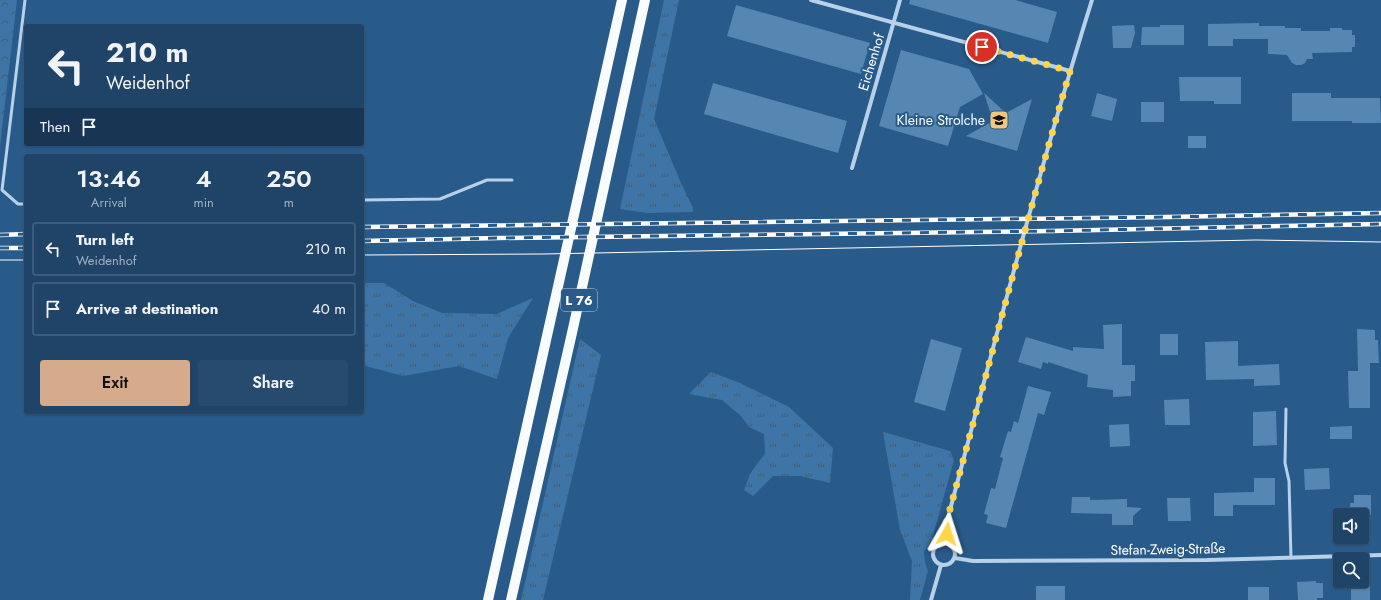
<!DOCTYPE html>
<html lang="en">
<head>
<meta charset="utf-8">
<style>
  :root { --surface:#1f4468; --page:#274b6e; --text:#f1f3f6; --muted:#a1b0c0; --line:#3c5c7c; --accent:#d6ab8b }
  body { margin:0; font-family:Jost,sans-serif; background:var(--page); color:var(--text); height:100vh; display:flex; flex-direction:column; font-size:15px; white-space:nowrap }
  * { box-sizing:border-box; margin:0 }
  p { font-size:13px; color:var(--muted) }
  .icon { flex:none; width:22px; height:22px; fill:none; stroke:currentColor; stroke-width:2; stroke-linecap:round; stroke-linejoin:round }
  .map { position:relative; flex:1; overflow:hidden }
  .side { position:absolute; left:24px; top:154px; width:340px; height:260px; display:flex; flex-direction:column; background:var(--surface); border-radius:4px; box-shadow:0 1px 3px #0004,0 0 0 1px var(--line) }
  .side>* { flex:none }
  .banner { position:absolute; left:24px; top:24px; width:340px; height:122px; border-radius:4px; box-shadow:0 1px 3px #0004,0 0 0 1px var(--line); background:#1f4468; color:var(--text); overflow:hidden }
  .controls { position:absolute; left:1333px; top:508px; display:grid; gap:8px }
  .controls a { display:grid; place-items:center; width:36px; height:36px; border-radius:4px; background:var(--surface); box-shadow:0 1px 3px #0004,0 0 0 1px var(--line); font-size:20px }
  .pin { position:absolute; display:grid; place-items:center; width:34px; height:34px; color:#fff; margin:-17px; border:2px solid #fff; border-radius:50%; box-shadow:0 1px 4px #0007 }
  .me { position:absolute; width:44px; margin:-22px; rotate:6deg; stroke-linejoin:round; filter:drop-shadow(0 0 3px #0008) }
  .turn { display:flex; align-items:center; gap:14px; height:84px; padding:0 16px; font-size:18px }
  .turn .icon { width:52px; height:52px; stroke-width:2.5 }
  .turn b { display:block; font-size:28px; line-height:34px }
  .then { display:flex; align-items:center; height:38px; padding:0 16px; background:#0003; gap:8px; font-size:15px }
  .eta { display:flex; justify-content:space-evenly; align-items:center; height:68px; text-align:center }
  .eta b { font-size:24px; font-weight:600; line-height:28px }
  .primary-button { display:flex; gap:8px; margin-top:auto; padding:8px 16px }
  .primary-button a { flex:1; height:46px; border-radius:4px; background:var(--accent); color:#111; font-size:16px; font-weight:600; line-height:46px; text-align:center }
  .primary-button a+a { background:var(--page); color:var(--text) }
  ul { padding:0; list-style:none }
  li { display:flex; align-items:center; gap:12px; height:54px; margin:0 8px 6px; padding:0 8px; border:2px solid var(--line); border-radius:4px }
  li div { flex:1 }
  li b { display:block; font-size:15px }
  li em { font-style:normal }
  .map>svg:first-child { display:block }
</style>
</head>
<body>
<div class="map">
<svg width="1381" height="600" viewBox="0 0 1381 600">
  <defs>
    <pattern id="grass-tufts" width="24" height="20" patternUnits="userSpaceOnUse"><rect width="24" height="20" fill="#3e75a6"/><path d="M3 7l-1-3M5 7V3M7 7l1-3M15 17l-1-3M17 17v-4M19 17l1-3" fill="none" stroke="#465e74"/></pattern>
    <pattern id="forest-crowns" width="20" height="18" patternUnits="userSpaceOnUse"><rect width="20" height="18" fill="#3e75a6"/><path d="M2 6a3 3 0 1 1 6 0M12 15a3 3 0 1 1 6 0" fill="none" stroke="#465e74"/></pattern>
  </defs>
  <rect width="100%" height="100%" fill="#295b8a"/>
  <path fill="url(#grass-tufts)" d="M664 0H679L654 119 681 183 693 208V212L647 213 620 209Z
    M362 283H384L413 301 442 313 497 314 533 298 508 338 497 379 459 366 403 376 362 365Z
    M580 339 601 355 543 600H521Z
    M711 372 740 383 789 407 833 448 830 483 800 476H773L753 496 744 490 750 474 765 453 764 434 749 427 741 416 722 400 689 394Z
    M883 432 950 451 954 460 932 539 924 552 925 562 928 571 920 600H910L912 561 900 530Z"/>
  <path fill="url(#forest-crowns)" d="M0 0H17L0 146Z"/>
  <path fill="#5687b2" d="M910 0H1015L1057 12 1048 43 909 4Z
    M736 5 870 43 861 74 727 36Z
    M1259 23V26H1285V28H1301V31H1330V28H1342V30H1352V35H1355V47H1352V52L1312 53 1313 59H1307L1305 63 1301 65H1296L1292 63 1287 55 1268 54V39H1233V46H1208V24Z
    M1134 25 1135 33 1131 48H1113L1112 26Z
    M1160 25H1184V45H1141L1142 27H1160Z
    M901 50 969 69 983 94 960 107 948 146 879 126Z
    M1179 77H1241V104H1214V101H1180Z
    M713 83 847 121 838 153 704 114Z
    M984 93 1006 113 1032 99 1017 151 966 136 993 121Z
    M1097 93 1117 99 1112 121 1091 116Z
    M1292 93H1331V98H1380L1381 123H1352V121H1292Z
    M1141 102H1164V122H1141Z
    M1188 136H1206V148H1188Z
    M1122 324V365H1135V381H1131V396L1113 397V390L1087 387 1088 375 1048 362V364L1043 362 1041 369 1018 362 1026 337 1073 351V347L1104 349 1103 325Z
    M1357 329 1375 330V340H1378L1379 363H1370V408H1349L1348 371H1358Z
    M1160 334H1178V355H1160Z
    M931 339 962 348 945 411 914 402Z
    M1238 341V366L1279 364 1280 385 1254 386V379L1206 380 1205 342Z
    M1028 386 1051 392 1044 415 1038 413 1006 528 986 523 988 515 984 514 991 488 995 489 1003 458 1000 457 1008 431 1011 432 1014 421 1018 423Z
    M1189 399 1190 425H1165L1164 400Z
    M1276 411 1277 445 1253 446V412Z
    M1129 424 1130 446 1110 447 1109 425Z
    M1352 426V439H1330V427Z
    M1329 468 1330 489 1305 490 1304 469Z
    M1254 478H1275V505H1233V516H1214V493L1254 492Z
    M1354 495H1371V515H1351L1350 503H1354Z
    M1072 497H1090V500L1127 499V507L1142 508 1133 516V525H1112V514L1071 513Z
    M1167 498H1190L1191 521H1168Z
    M1316 581V583H1323V598H1317V600H1298L1297 582Z
    M1351 581H1370V600H1351Z
    M1036 586H1065V600H1036Z
    M1248 587H1269V600H1248Z"/>
  <g fill="none" stroke-linecap="round" stroke-linejoin="round">
    <path stroke="#b7d1e9" stroke-width="3" d="M25 0 2 190 18 204H26
      M362 200 440 199 487 180H512
      M1286 409 1285 463 1289 481 1291 558"/>
    <path stroke="#b7d1e9" stroke-width="4" d="M811 0 1070 71
      M852 168 900 0
      M933 554a11 11 0 1 1 22 0a11 11 0 1 1-22 0Z
      M947 543 946 525C993 349 1038 173 1092 0
      M955 558 973 561 1207 560 1381 555
      M931 600 941 565"/>
    <path stroke="#f9fcfe" stroke-width="10" d="M488 600 622 0
      M511 600 572 333 645 0"/>
    <path stroke="#fff" stroke-width="1" d="M362 255 543 254 1256 240 1381 242
      M0 260H26"/>
    <g stroke="#fff" stroke-width="4.5">
      <path id="rail" d="M362 227 1168 217 1381 213
        M0 235 26 234
        M362 241 499 238 1052 231 1381 224
        M0 248H26"/>
    </g>
    <use href="#rail" stroke="#295b8a" stroke-width="3" stroke-dasharray="9" stroke-linecap="butt"/>
  </g>
  <g fill="none" stroke-linecap="round" stroke-linejoin="round">
    <path stroke="#ffd54a" stroke-width="7" stroke-dasharray="0 12.6" d="M947 534 946 524C987 373 1026 222 1070 71L982 47"/>
  </g>
  <defs>
    <g id="school-square" transform="scale(1)"><rect x="-9" y="-9" width="18" height="18" rx="4" fill="#f0c57e" stroke="#295b8a"/><path d="M0-5L7-2L0 1L-7-2ZM-4 1L0 2.5L4 1V4Q0 6-4 4Z" fill="#111"/></g>
  </defs>
  <g fill-rule="evenodd">
    <use href="#school-square" x="999" y="120"/>
  </g>
  <g text-anchor="middle" stroke-width="4" stroke-linejoin="round" paint-order="stroke">
    <rect fill="#295b8a" stroke="#bfcedc" stroke-width="1" x="561" y="289" width="36" height="22" rx="3"/>
    <g font-size="13" font-weight="bold" fill="#fff">
      <text x="579" y="305">L 76</text>
    </g>
    <g font-size="14" fill="#fff" stroke="#295b8a">
      <text transform="translate(871 62) rotate(-73)" y="5">Eichenhof</text>
      <text transform="translate(1168 549) rotate(-1)" y="5">Stefan-Zweig-Straße</text>
    </g>
    <g font-size="14" fill="#fff" stroke="#295b8a" text-anchor="end">
      <text x="985" y="125">Kleine Strolche</text>
    </g>
  </g>
</svg>
<div class="controls">
<a><svg class="icon" aria-label="sound" viewBox="0 0 24 24"><path d="M4 9h4l5-4v14l-5-4H4zM17 9q2 3 0 6"/></svg></a>
<a><svg class="icon" aria-label="search" viewBox="0 0 24 24"><circle cx="10" cy="10" r="6"/><path d="M15 15l6 6"/></svg></a>
</div>
<div class="pin" style="left:982px;top:47px;background:#d93025"><svg class="icon" aria-label="arrive" viewBox="0 0 24 24"><path d="M6 21V4h12l-3 4 3 4H6"/></svg></div>
<svg class="me" style="left:947px;top:534px" viewBox="-20 -20 40 40"><path d="M0-17L14 15 0 8-14 15z" fill="#ffd54a" stroke="#fff" stroke-width="4"/></svg>
<div class="banner">
<div class="turn"><svg class="icon" aria-label="left" viewBox="0 0 24 24"><path d="M17 20v-9H6M10 6l-5 5 5 5"/></svg><div><b>210 m</b>Weidenhof</div></div>
<div class="then">Then<svg class="icon" aria-label="arrive" viewBox="0 0 24 24"><path d="M6 21V4h12l-3 4 3 4H6"/></svg></div>
</div>
<section class="side">
<div class="eta">
<div><b>13:46</b><p>Arrival</p></div>
<div><b>4</b><p>min</p></div>
<div><b>250</b><p>m</p></div>
</div>
<ul>
<li><svg class="icon" aria-label="left" viewBox="0 0 24 24"><path d="M17 20v-9H6M10 6l-5 5 5 5"/></svg><div><b>Turn left</b><p>Weidenhof</p></div><em>210 m</em></li>
<li><svg class="icon" aria-label="arrive" viewBox="0 0 24 24"><path d="M6 21V4h12l-3 4 3 4H6"/></svg><div><b>Arrive at destination</b></div><em>40 m</em></li>
</ul>
<div class="primary-button"><a>Exit</a><a>Share</a></div>
</section>
</div>
</body>
</html>
